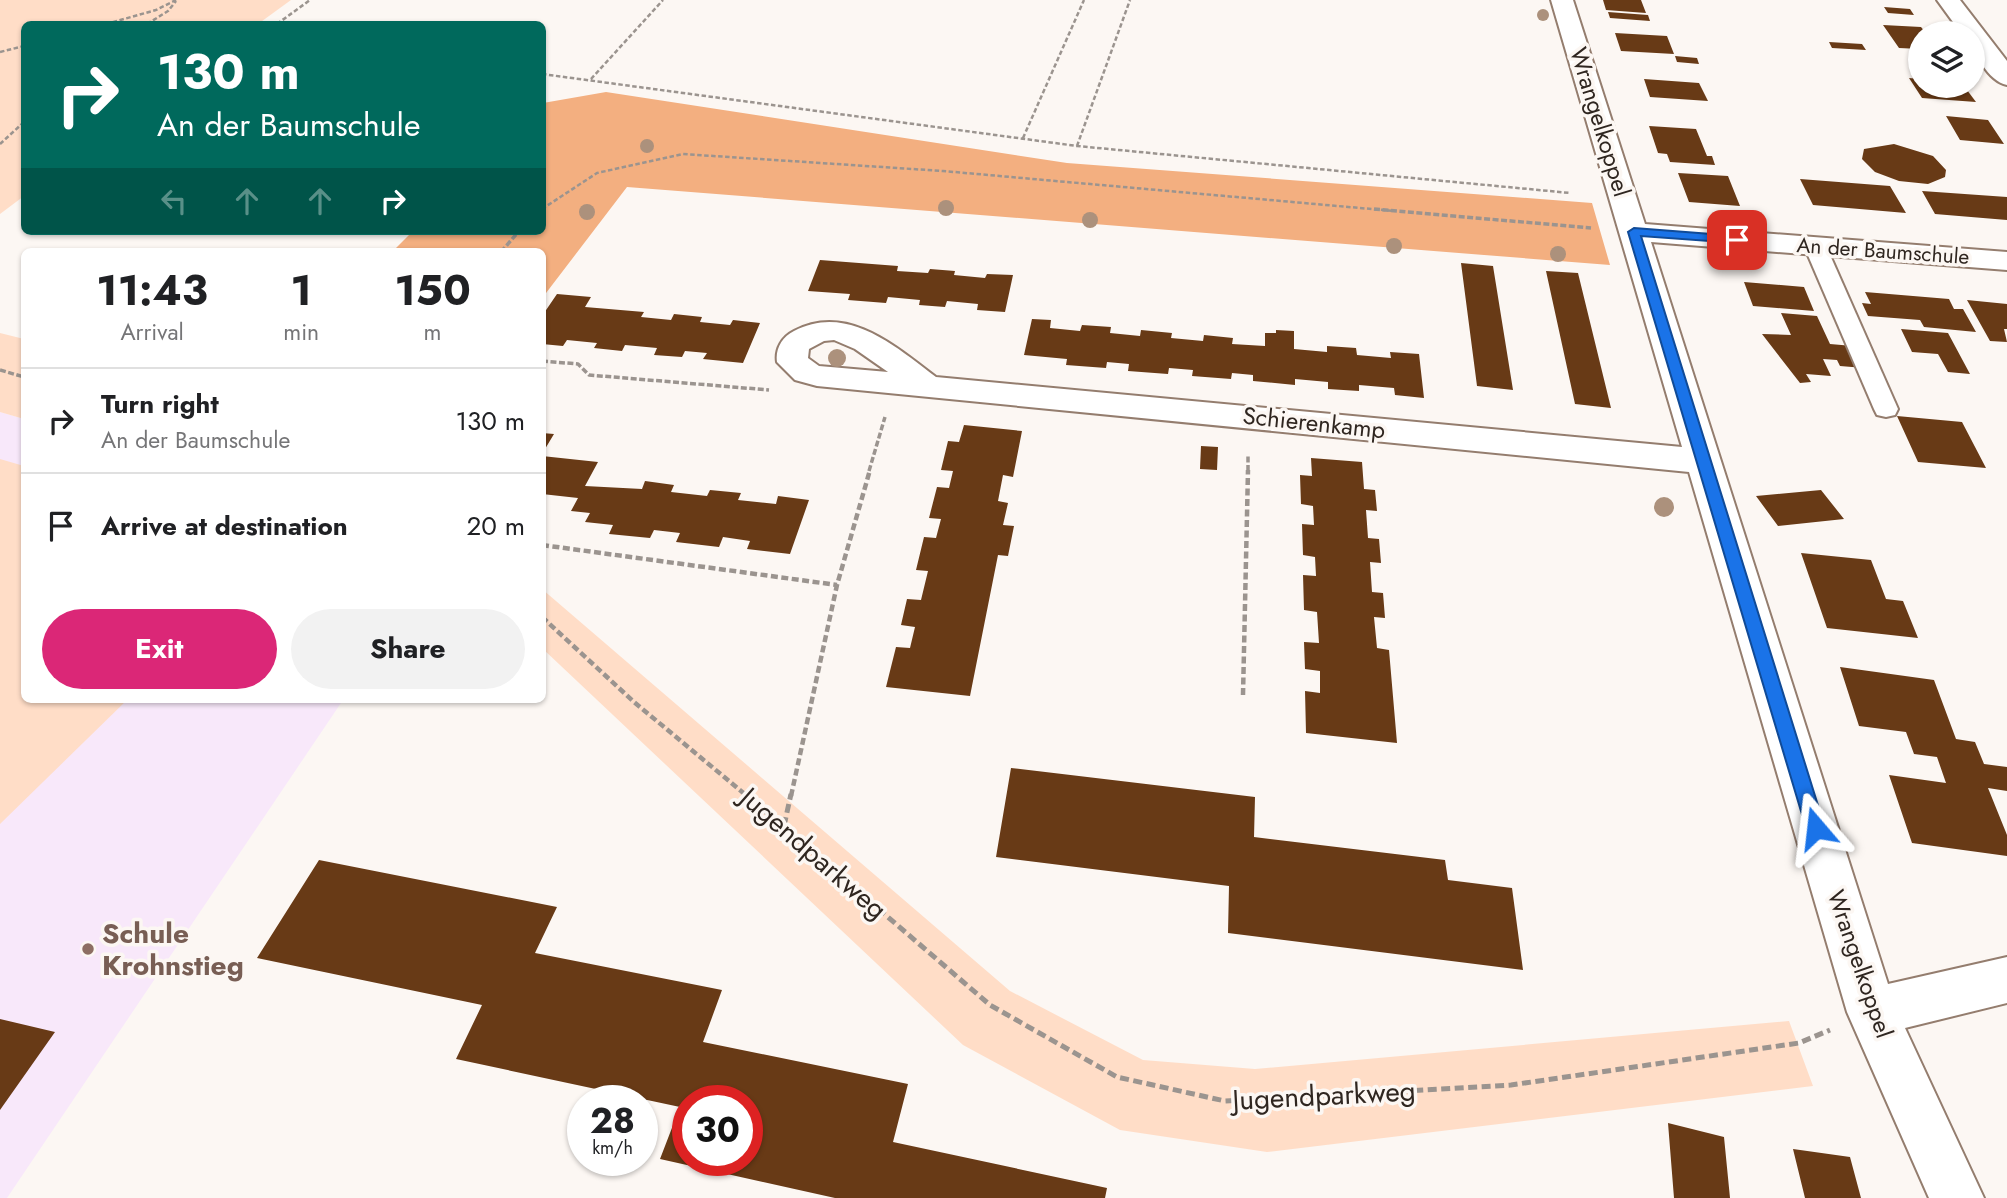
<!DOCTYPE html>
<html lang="en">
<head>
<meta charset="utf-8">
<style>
  :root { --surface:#fff; --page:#f2f2f2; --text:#202124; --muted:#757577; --line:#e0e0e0; --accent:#db2777 }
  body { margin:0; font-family:Jost,sans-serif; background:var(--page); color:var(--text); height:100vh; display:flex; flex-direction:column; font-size:26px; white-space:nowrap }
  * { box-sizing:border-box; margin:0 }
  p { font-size:23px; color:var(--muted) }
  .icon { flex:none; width:38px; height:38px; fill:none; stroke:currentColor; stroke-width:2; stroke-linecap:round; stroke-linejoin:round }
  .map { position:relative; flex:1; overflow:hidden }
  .drawer { position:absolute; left:21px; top:248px; width:525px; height:455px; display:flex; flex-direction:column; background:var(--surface); border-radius:10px; box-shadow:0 2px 5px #0004 }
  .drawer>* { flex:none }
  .guide { position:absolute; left:21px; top:21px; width:525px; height:214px; border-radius:10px; box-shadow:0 2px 5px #0004; background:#00695c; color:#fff; overflow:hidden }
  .buttons { position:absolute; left:1908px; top:21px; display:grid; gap:14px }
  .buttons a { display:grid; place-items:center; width:77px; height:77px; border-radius:50%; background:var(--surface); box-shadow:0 2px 5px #0004; font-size:35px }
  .speed { position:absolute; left:567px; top:1085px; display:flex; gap:14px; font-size:35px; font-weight:700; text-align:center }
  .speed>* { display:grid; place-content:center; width:91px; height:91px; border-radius:50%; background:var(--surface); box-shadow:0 2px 5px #0004; line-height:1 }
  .speed small { font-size:18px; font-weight:400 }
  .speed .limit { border:10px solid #d22; background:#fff; color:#111 }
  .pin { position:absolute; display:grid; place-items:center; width:60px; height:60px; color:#fff; margin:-30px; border-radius:14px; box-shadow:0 4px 10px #0006 }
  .me { position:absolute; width:77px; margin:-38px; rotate:343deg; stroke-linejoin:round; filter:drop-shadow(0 0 5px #0008) }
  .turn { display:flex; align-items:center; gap:24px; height:147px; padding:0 21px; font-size:32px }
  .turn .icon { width:91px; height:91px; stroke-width:2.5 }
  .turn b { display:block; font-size:49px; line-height:60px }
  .lanes { display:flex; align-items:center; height:66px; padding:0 21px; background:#0003; justify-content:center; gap:35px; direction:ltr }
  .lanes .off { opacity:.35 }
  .eta { display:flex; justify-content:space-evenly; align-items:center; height:119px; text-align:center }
  .eta b { font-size:42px; font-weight:700; line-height:49px }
  .button { display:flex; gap:14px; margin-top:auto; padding:14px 21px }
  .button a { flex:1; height:80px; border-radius:42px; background:var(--accent); color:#fff; font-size:28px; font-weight:700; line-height:80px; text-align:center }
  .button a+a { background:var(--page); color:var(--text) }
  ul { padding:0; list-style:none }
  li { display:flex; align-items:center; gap:21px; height:105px; padding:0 21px; border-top:2px solid var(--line) }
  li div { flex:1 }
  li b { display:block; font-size:26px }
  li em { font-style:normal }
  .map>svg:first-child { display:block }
</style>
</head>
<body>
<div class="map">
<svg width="2007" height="1198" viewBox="0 0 2007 1198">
  <rect width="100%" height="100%" fill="#fcf7f3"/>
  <path fill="#f8e8fa" d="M0 412 24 419V700H343L7 1198H0Z"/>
  <path fill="#ffddc7" d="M0 0H291L258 24H24V196L0 214Z
    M0 333 24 339V419L0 412Z
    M0 459 24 466V700H127L0 824Z
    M542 589 1010 991 1143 1060 1255 1069 1789 1021 1813 1086 1267 1152 1120 1130 963 1045 543 649Z"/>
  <path fill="#f3af80" d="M606 92 1067 163 1592 203 1610 265 627 187 543 297 542 252H392L413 231H542L543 103Z"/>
  <path fill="#683a16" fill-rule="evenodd" d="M1603 0H1641L1646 13 1606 10Z
    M1884 7 1910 9 1914 15 1888 13Z
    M1608 12 1648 15 1650 21 1610 18Z
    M1883 25 1921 27 1926 33H1920V49L1899 48Z
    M1615 33 1667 36 1674 54 1621 51Z
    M1829 42 1862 44 1866 50 1832 48Z
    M1675 56 1697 58 1699 64 1677 62Z
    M1909 78 1920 79V86H1964L1976 102 1922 98Z
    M1644 79 1699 83 1708 101 1650 97Z
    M1946 116 1988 120 2004 144 1960 140Z
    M1649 126 1696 129 1707 156H1712L1715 165 1670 162 1667 154 1658 153Z
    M1894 144 1933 156 1946 170 1945 177 1928 184 1899 181 1875 172 1862 159 1864 149Z
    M1678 173 1728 176 1740 206 1689 202Z
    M1800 179 1890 186 1906 213 1813 205Z
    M1922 191 2007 197V220L1935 214Z
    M820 260 898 266 897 271 928 273 930 269 955 271 954 275 985 278 987 274 1013 275 1005 312 977 310 978 304 947 301 945 307 919 305 920 300 888 297 886 303 848 300 850 294 808 291Z
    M1461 263 1493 266 1513 390 1477 386Z
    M1546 271 1578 273 1611 408 1575 404Z
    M1744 282 1804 287 1814 311 1753 306Z
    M1865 292 1949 299 1954 309H1963L1976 332 1924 327 1920 320 1868 316 1862 303 1871 304Z
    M557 294 591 297 585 307 644 312 641 317 671 320 674 314 702 317 700 322 730 325 733 320 760 323 743 363 703 359 707 353 685 351 682 357 654 355 657 348 625 345 622 351 594 348 597 343 567 340 563 346 542 344V316Z
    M1967 300 2007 304V329H2004L2007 342 1990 341Z
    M1781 313 1817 316 1830 344 1853 346 1864 368 1840 366 1837 360 1823 359 1831 376 1806 374 1811 382 1800 383 1762 334 1791 335Z
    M1032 319 1051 320 1050 328 1080 331 1082 325 1111 327 1110 333 1140 336 1141 330 1172 333 1171 338 1203 341 1204 335 1233 338 1232 344 1265 346V333H1276V330L1294 331V349L1327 352V346L1356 348 1357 355 1391 358 1390 352 1419 354 1424 398 1395 395 1394 388 1359 385V391L1328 389V382L1295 379V385L1253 381V375L1232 373 1231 379 1192 376 1193 370 1169 368 1168 374 1128 371 1129 364 1107 362 1106 368 1066 365 1067 359 1024 355Z
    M1901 329 1948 333 1970 374 1948 372 1938 354 1912 352Z
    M1897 416 1962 422 1986 468 1918 462Z
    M964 425 1022 431 1013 477 1003 475 998 501 1008 503 1003 525 1014 526 1008 556 998 555 970 696 886 687 896 647 910 648 915 627 901 625 907 599 921 600 928 571 916 570 924 537 936 538 941 519 929 518 937 487 949 488 953 471 941 470 948 441 959 442Z
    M542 433 554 434 542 454Z
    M1201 446 1218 447 1217 470 1200 469Z
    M542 456 598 462 585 486 642 489 645 481 674 485 671 492 707 496 710 490 741 493 738 500 776 504 778 496 809 500 790 554 747 549 750 541 723 537 719 547 676 542 680 533 654 530 650 538 609 534 613 525 585 522 590 513 571 511 578 498 542 494Z
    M1311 458 1362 462 1364 489 1375 490 1377 511 1366 510 1368 538 1379 539 1381 563 1370 562 1372 592 1383 593 1385 618 1374 617 1377 648 1389 650 1397 743 1306 733 1305 691 1320 693V671L1305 669 1304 642 1319 643 1317 612 1304 610 1303 575 1316 576 1315 557 1303 555 1302 524 1314 525 1313 506 1301 504 1300 475 1312 476Z
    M1821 490 1844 519 1778 526 1756 496Z
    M1801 553 1871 560 1886 599 1903 601 1918 638 1827 628Z
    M1840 667 1934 680 1956 739 1975 742 1984 764 2007 767V791L1988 788 2007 835V856L1912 843 1889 775 1946 783 1937 757 1914 754 1906 732 1859 726Z
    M1011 768 1255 797 1254 837 1445 860 1448 880 1512 888 1523 970 1228 933 1229 886 996 857Z
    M319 860 557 907 535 953 722 990 703 1042 908 1084 893 1142 1107 1188 1105 1198H835L660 1159 680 1107 456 1059 482 1005 257 958ZM688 1101H747V1160H688Z
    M0 1019 55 1032 0 1110Z
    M1668 1123 1724 1137 1730 1198H1674Z
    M1793 1149 1850 1157 1861 1198H1805Z"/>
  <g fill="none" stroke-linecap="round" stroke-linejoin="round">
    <g stroke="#947d6e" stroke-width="4">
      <path id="service" d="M1815 240 1823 241 1826 246 1898 409 1895 415 1886 417 1877 415 1874 409 1804 246 1807 241Z"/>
    </g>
    <g stroke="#947d6e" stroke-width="4">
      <path id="minor" d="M1551 0H1573L1645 224 2007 252V270L1651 242 1888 984 2007 957V1003L1905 1028 1984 1198H1929L1847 1012 1689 472 817 386 795 380 777 362C775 349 782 337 794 331 847 303 895 346 936 377L1682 447ZM834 340 855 349 888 372 819 366 808 358 809 349 824 341Z
        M1937 0H1960L2007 61V85C1988 81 1972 52 1972 33H1961Z"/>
    </g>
    <path stroke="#9b948f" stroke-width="2.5" stroke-dasharray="4.5 2.5" stroke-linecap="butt" d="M106 24 156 10 176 0
      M147 24 168 11 176 1
      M277 24 310 0
      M0 52 24 46
      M542 74 1077 146 1570 193
      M591 79 663 0
      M1023 138 1084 0
      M0 144 24 122
      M1077 146 1130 0
      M542 209 597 173 683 154 943 171 1394 211"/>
    <path stroke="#9b948f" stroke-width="3.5" stroke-dasharray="6 2.5" stroke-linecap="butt" d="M1374 209 1591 228
      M501 252 519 231
      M542 361 578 364 589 375 769 390
      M0 370 24 377
      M869 471 885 417
      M1248 471V454"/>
    <path stroke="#9b948f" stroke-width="4.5" stroke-dasharray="7 3.5" stroke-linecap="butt" d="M542 545 837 585
      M542 617 634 702 747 796
      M1243 695 1248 470
      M791 796 837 585 870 470"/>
    <path stroke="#9b948f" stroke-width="5" stroke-dasharray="9 4.5" stroke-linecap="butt" d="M745 794 990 1005 1117 1077 1225 1101 1511 1085 1799 1043 1830 1030
      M784 826 791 794"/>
    <use href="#service" fill="#fff" fill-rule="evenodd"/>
    <use href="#minor" fill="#fff" fill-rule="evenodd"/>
  </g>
  <g fill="#ac917c">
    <circle cx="1543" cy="15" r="6"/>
    <circle cx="647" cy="146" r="7"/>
    <circle cx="946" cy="208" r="8"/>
    <circle cx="587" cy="212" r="8"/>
    <circle cx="1090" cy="220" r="8"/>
    <circle cx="1394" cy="246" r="8"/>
    <circle cx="1558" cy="254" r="8"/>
    <circle cx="837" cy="358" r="9"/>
    <circle cx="1664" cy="507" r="10"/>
  </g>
  <path fill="#1a73e8" stroke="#114b97" stroke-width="2" d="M1634 228 1737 236 1743 240 1737 243 1641 236 1825 828 1822 834 1816 836 1809 834 1806 828 1628 232Z"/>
  <circle fill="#8d6e63" stroke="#fcf7f3" stroke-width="2.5" cx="88" cy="949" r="7"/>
  <g text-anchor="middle" stroke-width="7" stroke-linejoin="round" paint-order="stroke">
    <g font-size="21" fill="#2f2620" stroke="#fcf7f3">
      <text transform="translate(1883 251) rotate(4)" y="7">An der Baumschule</text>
    </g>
    <g font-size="24" fill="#2f2620" stroke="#fcf7f3">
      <text transform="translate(1600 122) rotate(73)" y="8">Wrangelkoppel</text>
      <text transform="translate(1314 423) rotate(6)" y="8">Schierenkamp</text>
      <text transform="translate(1860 964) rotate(71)" y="8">Wrangelkoppel</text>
    </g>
    <g font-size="28" fill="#2f2620" stroke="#fcf7f3">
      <text transform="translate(814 853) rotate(41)" y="10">Jugendparkweg</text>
      <text transform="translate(1324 1095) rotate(-3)" y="10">Jugendparkweg</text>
    </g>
    <g font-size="28" font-weight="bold" fill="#785e54" stroke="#fcf7f3" text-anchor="start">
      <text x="102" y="943">Schule<tspan x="102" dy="32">Krohnstieg</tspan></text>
    </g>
  </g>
</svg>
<div class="buttons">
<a><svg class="icon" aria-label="layers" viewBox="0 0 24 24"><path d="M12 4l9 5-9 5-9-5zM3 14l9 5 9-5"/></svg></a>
</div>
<div class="speed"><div>28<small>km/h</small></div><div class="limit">30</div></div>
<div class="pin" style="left:1737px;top:240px;background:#d93025"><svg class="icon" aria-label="arrive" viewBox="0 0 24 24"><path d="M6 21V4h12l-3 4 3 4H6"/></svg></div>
<svg class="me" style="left:1816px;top:828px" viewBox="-20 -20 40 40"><path d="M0-17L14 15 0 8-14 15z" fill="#1a73e8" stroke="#fff" stroke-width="4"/></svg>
<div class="guide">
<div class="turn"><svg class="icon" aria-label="right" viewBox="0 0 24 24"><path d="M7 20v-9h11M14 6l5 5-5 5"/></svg><div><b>130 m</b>An der Baumschule</div></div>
<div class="lanes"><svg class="icon off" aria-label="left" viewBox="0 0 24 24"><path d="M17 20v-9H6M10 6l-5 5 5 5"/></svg><svg class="icon off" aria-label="ahead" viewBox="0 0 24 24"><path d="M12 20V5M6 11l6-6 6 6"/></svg><svg class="icon off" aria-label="ahead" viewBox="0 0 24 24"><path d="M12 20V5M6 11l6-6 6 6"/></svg><svg class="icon" aria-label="right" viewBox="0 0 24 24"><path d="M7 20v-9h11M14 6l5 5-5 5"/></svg></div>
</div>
<section class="drawer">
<div class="eta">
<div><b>11:43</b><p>Arrival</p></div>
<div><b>1</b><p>min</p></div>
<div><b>150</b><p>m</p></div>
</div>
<ul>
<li><svg class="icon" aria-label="right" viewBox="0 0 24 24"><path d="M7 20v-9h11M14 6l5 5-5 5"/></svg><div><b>Turn right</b><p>An der Baumschule</p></div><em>130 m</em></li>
<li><svg class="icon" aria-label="arrive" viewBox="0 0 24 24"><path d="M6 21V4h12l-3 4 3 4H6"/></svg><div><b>Arrive at destination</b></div><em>20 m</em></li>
</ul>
<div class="button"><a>Exit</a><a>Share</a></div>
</section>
</div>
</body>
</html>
